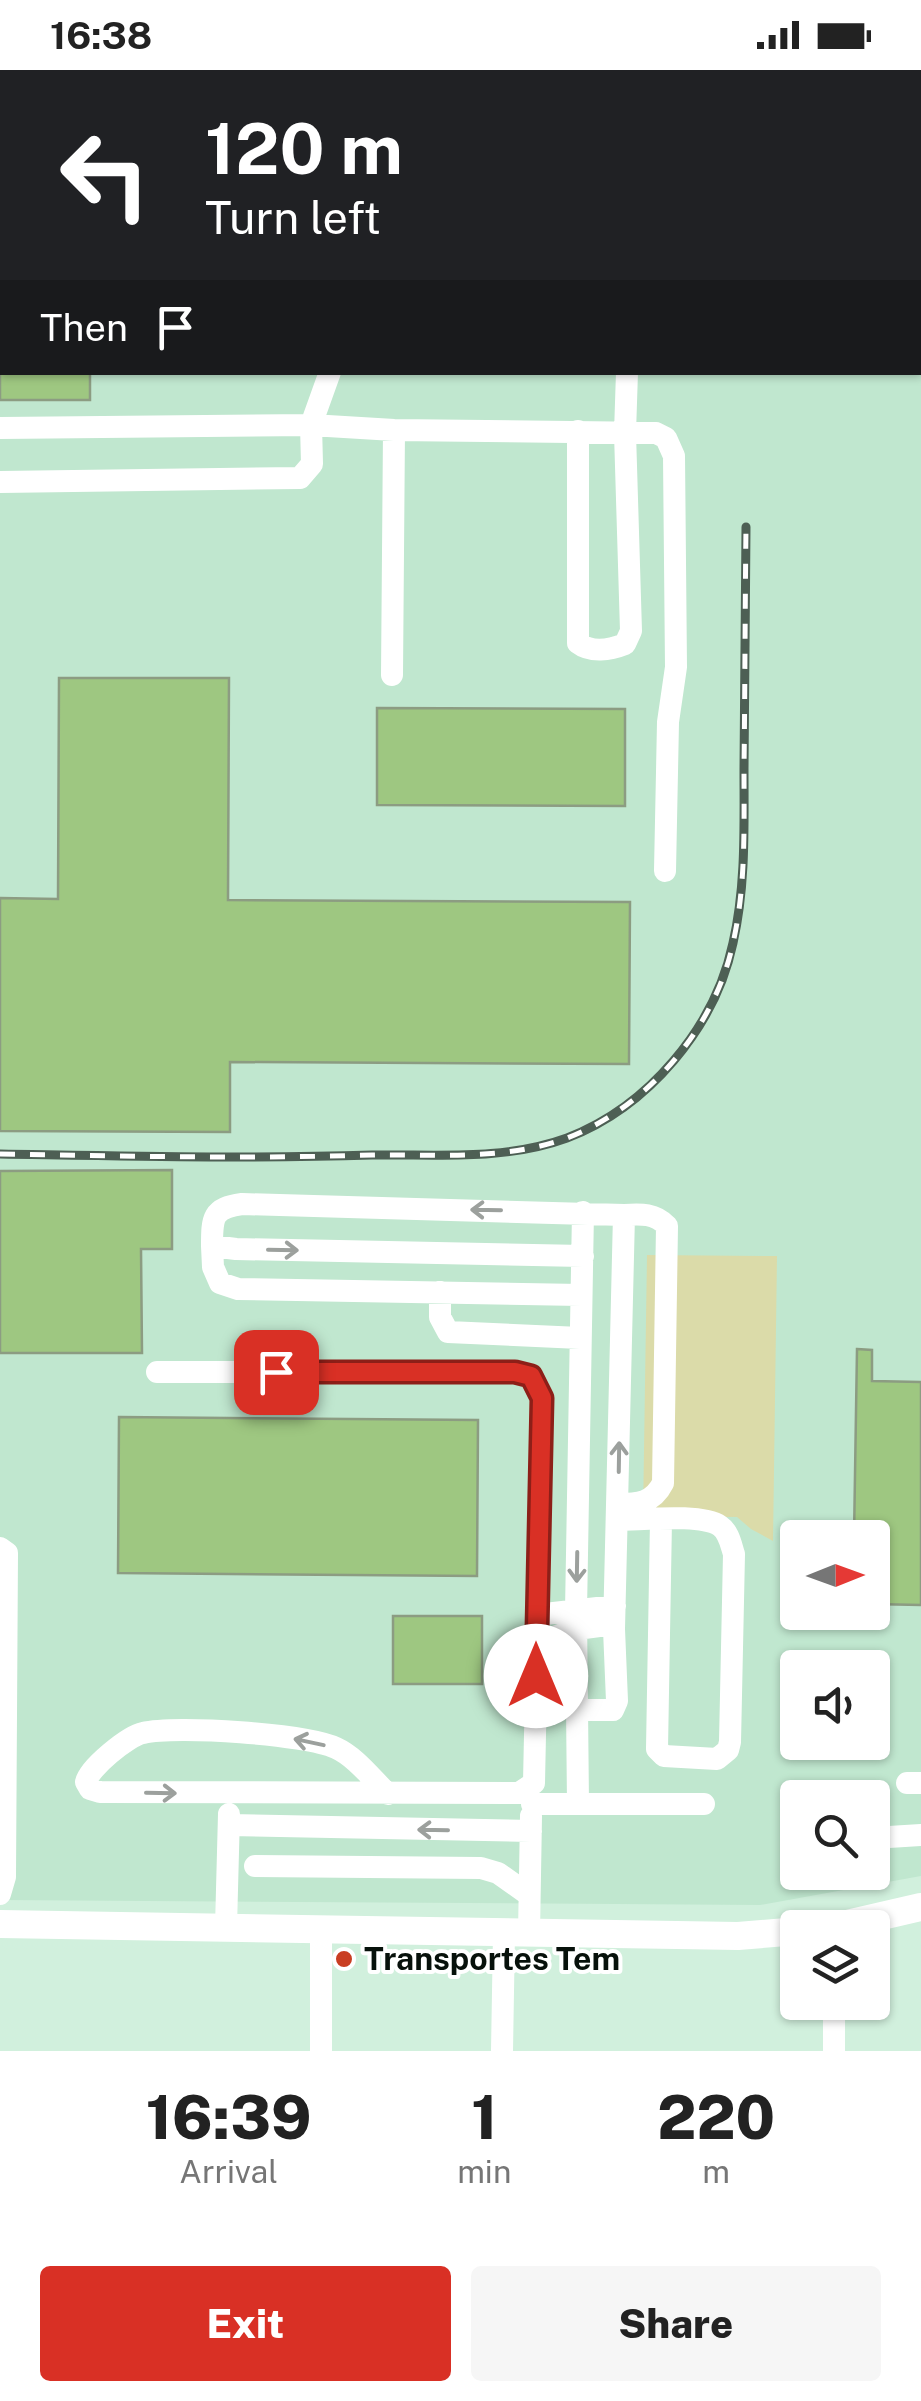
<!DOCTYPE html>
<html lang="en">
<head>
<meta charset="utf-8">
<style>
  :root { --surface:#fff; --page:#f6f6f6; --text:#222; --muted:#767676; --accent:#d93025 }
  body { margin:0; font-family:"Public Sans",sans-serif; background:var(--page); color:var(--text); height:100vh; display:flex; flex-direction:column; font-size:38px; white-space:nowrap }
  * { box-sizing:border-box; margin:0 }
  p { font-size:32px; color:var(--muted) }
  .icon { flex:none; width:55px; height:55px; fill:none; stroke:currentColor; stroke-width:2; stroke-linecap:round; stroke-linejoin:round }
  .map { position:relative; height:1981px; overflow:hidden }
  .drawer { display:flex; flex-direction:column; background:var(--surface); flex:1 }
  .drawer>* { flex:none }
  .top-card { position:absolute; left:0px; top:0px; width:922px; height:305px; box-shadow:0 2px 8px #0004; background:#202124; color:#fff; overflow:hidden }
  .needle { width:65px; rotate:89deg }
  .tools { position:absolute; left:780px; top:1450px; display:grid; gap:20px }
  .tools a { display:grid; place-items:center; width:110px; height:110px; border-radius:10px; background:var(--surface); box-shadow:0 2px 8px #0004; font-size:50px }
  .pin { position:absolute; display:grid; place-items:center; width:85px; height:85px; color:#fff; margin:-42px; border-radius:20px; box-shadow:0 5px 15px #0006 }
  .me { position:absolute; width:110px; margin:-55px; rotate:0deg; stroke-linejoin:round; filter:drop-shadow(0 0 8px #0008) }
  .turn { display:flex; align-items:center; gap:35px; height:210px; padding:0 40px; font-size:45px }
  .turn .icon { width:130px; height:130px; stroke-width:2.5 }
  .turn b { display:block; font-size:70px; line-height:85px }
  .then { display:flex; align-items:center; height:95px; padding:0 40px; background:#0003; gap:20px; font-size:38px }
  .eta { display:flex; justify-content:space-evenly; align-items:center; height:170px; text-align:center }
  .eta b { font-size:60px; font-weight:800; line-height:70px }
  .cta { display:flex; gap:20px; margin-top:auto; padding:20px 40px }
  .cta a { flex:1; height:115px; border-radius:10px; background:var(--accent); color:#fff; font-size:40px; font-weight:800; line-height:115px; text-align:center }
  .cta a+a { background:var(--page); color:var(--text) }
  .status { display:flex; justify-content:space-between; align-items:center; height:70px; padding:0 50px; background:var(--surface); direction:ltr }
  .status svg { height:28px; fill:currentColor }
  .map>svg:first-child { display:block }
</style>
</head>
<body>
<div class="status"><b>16:38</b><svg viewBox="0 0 49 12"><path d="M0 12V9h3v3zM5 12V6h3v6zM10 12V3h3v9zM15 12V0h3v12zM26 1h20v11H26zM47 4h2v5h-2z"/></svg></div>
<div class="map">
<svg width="921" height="1981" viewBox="0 0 921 1981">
  <rect width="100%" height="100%" fill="#d1f0dd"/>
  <path fill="#c0e7cf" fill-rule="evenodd" d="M381 0H921V1806L760 1835 0 1830V69H2V302H920V2H381ZM798 1468H872V1542H798ZM798 1598H872V1672H798ZM798 1728H872V1802H798Z"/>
  <path fill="#dbdba9" d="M647 1185 777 1186 773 1471 751 1459 737 1447 643 1446Z"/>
  <path fill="#9ec781" stroke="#8c9c82" stroke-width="2.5" d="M0 302H90V330H0Z
    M59 608H229L228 830 630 832 629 994 230 992V1062L0 1061V828L58 829Z
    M377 638 625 639V736L377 735Z
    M172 1100V1179H141L142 1283H0V1101Z
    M857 1279 872 1280V1311L921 1312V1535L872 1534V1468H854Z
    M119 1347 478 1350 477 1506 118 1503Z
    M393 1546H482V1614H393Z"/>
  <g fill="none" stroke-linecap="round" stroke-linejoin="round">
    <path stroke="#fff" stroke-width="22" d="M299 2V0
      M738 2 796 0
      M0 5H2
      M0 128H2
      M0 358 311 355 394 360 656 363 666 368 674 386 676 597 668 652 665 801
      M578 361V573C591 583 610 580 625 574L631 561 625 363 627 302
      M0 412 300 408 312 394 311 355 330 302
      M392 605 394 360
      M212 1176 213 1197 220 1213 238 1219 581 1225
      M440 1222V1247L448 1262 580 1268
      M157 1302H515C532 1306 537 1311 542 1328L534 1713 519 1723 100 1722 90 1719 86 1712C89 1698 128 1666 143 1663 176 1655 306 1664 336 1678 356 1687 373 1710 388 1724
      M618 1434C638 1434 653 1433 663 1413L667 1156C655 1143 641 1144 624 1145
      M617 1450C642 1450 701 1443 720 1456 729 1462 731 1475 734 1484L730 1672 728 1680 717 1689 664 1686 657 1679 661 1450
      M0 1478 7 1483 5 1807 0 1824
      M536 1545 615 1536
      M537 1573 577 1559 614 1554
      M578 1640H613L617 1631 614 1559 624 1145 242 1134C212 1138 212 1148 212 1176L236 1179 583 1186
      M907 1713H921
      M532 1734H704
      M578 1734 576 1541 583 1142
      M229 1755 531 1761
      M873 1768 921 1765
      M255 1796 481 1798 498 1803 529 1825
      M226 1857 229 1744
      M321 1859V1981
      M529 1864 531 1746
      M834 1932V1981
      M502 1981 504 1863"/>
    <path stroke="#fff" stroke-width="28" d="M0 42H2
      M0 79H2
      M920 146H921
      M920 182H921
      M0 1854 738 1866 798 1861
      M830 1858 921 1837"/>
    <g stroke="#4d5f54" stroke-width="9">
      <path id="rail" d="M0 59H2
        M920 280 921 282
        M0 1084C124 1086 248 1089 372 1085 437 1084 504 1091 567 1068 648 1037 715 958 733 873 746 816 744 757 744 699 745 619 745 538 746 457"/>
    </g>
    <use href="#rail" stroke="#fff" stroke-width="5" stroke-dasharray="15" stroke-linecap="butt"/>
  </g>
  <defs><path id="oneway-shaft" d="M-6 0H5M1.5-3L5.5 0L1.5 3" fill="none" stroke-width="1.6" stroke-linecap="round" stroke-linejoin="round" transform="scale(2.5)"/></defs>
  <g stroke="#9ca09d">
    <use href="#oneway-shaft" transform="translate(486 1140) rotate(-179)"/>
    <use href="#oneway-shaft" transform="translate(283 1180) rotate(1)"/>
    <use href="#oneway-shaft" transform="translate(619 1387) rotate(-89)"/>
    <use href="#oneway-shaft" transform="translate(577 1497) rotate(91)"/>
    <use href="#oneway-shaft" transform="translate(309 1672) rotate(-168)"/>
    <use href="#oneway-shaft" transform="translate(161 1723) rotate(1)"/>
    <use href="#oneway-shaft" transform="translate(433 1760) rotate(-179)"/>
  </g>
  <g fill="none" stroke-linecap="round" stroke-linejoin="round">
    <g stroke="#8d1f18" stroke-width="25">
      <path id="route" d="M276 1302H515L531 1306 542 1328 536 1606"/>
    </g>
    <use href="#route" stroke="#d93025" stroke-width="18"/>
  </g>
  <circle fill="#c93e22" stroke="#fff" stroke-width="4" cx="344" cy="1889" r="10"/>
  <g text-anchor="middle" stroke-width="8" stroke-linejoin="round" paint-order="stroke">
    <g font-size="32" font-weight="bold" fill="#07110b" stroke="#fff" text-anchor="start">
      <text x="364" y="1900">Transportes Tem</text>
    </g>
  </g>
</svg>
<div class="tools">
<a><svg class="needle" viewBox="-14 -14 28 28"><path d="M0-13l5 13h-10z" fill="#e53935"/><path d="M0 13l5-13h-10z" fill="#767676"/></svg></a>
<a><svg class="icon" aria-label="sound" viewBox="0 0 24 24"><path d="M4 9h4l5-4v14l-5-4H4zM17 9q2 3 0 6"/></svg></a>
<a><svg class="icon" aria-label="search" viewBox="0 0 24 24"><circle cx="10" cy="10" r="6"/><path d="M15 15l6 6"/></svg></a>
<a><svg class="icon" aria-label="layers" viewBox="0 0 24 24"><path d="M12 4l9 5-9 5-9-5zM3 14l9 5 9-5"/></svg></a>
</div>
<div class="pin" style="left:276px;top:1302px;background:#d93025"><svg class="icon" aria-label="arrive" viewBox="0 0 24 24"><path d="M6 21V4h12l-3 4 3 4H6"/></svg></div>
<svg class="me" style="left:536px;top:1606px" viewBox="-20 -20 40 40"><circle r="19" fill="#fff"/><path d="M0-13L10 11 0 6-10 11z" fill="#d93025"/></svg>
<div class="top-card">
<div class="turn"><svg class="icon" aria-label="left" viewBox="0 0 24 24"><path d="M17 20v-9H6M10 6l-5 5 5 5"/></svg><div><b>120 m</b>Turn left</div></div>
<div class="then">Then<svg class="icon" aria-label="arrive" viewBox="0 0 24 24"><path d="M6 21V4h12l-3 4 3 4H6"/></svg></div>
</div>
</div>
<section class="drawer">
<div class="eta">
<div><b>16:39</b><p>Arrival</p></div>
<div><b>1</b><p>min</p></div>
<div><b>220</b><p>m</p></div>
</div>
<div class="cta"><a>Exit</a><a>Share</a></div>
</section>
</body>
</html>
